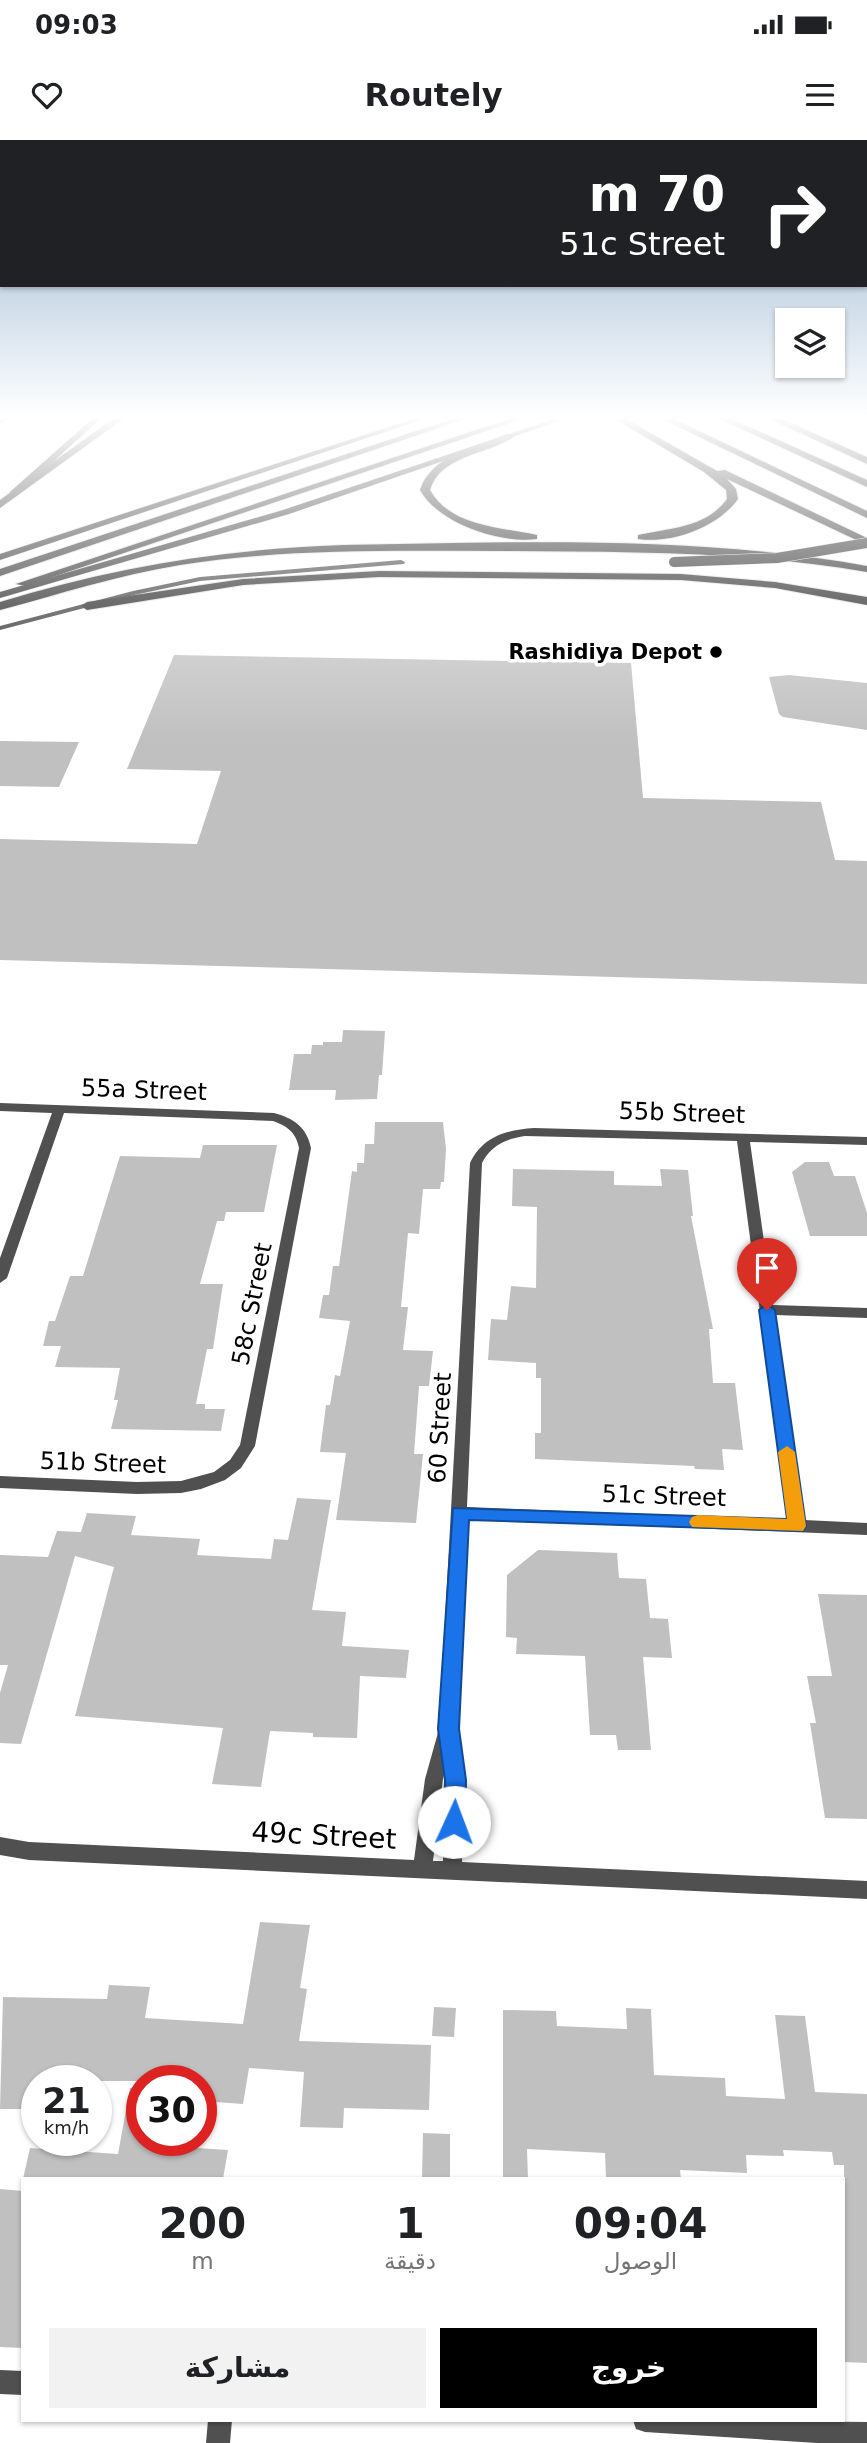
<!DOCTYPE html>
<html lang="ar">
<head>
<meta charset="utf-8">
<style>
  :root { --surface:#fff; --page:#f2f2f2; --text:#202124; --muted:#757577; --accent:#000 }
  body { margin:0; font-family:"DejaVu Sans",Vazirmatn,sans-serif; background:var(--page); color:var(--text); direction:rtl; height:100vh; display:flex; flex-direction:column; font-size:26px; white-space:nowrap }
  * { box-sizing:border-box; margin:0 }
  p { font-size:23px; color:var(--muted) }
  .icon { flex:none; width:38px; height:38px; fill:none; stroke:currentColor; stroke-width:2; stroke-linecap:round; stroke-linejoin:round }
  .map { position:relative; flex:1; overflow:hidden; direction:ltr }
  .drawer { position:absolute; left:21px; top:2037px; width:824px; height:245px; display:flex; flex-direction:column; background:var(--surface); border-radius:0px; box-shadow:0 2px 5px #0004; direction:rtl }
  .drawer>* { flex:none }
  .hud { position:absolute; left:0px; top:0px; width:868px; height:147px; box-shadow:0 2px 5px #0004; direction:rtl; background:#202124; color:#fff; overflow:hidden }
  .buttons { position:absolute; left:775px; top:168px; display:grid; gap:14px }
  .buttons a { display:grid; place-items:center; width:70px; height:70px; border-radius:0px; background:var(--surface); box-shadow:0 2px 5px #0004; font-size:35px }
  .speed { position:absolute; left:21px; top:1925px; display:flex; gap:14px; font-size:35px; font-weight:700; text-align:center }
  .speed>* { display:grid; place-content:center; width:91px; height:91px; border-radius:50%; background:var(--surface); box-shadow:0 2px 5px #0004; line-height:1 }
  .speed small { font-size:18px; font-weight:400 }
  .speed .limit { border:10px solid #d22; background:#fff; color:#111 }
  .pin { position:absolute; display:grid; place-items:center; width:60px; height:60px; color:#fff; margin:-72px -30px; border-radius:50% 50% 50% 0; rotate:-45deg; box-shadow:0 0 7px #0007 }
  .pin .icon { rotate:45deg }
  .me { position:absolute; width:77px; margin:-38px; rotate:2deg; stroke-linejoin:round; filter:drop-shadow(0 0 5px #0008) }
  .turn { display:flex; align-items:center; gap:24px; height:147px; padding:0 28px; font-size:32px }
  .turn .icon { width:91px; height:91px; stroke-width:2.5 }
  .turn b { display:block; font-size:49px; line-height:60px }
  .eta { display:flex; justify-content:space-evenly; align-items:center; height:119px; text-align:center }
  .eta b { font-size:42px; font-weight:700; line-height:49px }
  .action { display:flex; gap:14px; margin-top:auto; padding:14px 28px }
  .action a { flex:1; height:80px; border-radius:0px; background:var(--accent); color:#fff; font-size:28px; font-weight:700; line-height:80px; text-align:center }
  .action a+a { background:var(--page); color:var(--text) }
  .status { display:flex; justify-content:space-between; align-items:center; height:49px; padding:0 35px; background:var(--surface); direction:ltr }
  .status svg { height:19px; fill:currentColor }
  header { display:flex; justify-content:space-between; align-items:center; height:91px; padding:0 28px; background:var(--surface); font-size:32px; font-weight:700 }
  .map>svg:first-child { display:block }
</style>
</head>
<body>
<div class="status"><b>09:03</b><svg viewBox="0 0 49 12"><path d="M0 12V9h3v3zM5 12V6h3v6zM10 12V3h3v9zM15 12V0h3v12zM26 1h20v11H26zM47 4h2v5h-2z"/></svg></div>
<header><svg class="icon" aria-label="menu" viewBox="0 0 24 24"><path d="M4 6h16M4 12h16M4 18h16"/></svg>Routely<svg class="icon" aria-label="heart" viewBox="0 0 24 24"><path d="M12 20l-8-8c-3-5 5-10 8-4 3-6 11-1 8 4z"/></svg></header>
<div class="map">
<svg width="867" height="2303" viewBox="0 0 867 2303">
  <rect width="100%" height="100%" fill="#fff"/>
  <path fill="#c0c0c0" d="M174 515 631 523 643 658 821 662 835 720 867 721V844L0 820V699L197 704 221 631 127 629Z
    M789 535 867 543V590L783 577 779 574 769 537Z
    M0 601 79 602 59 647 0 646Z
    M343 890 385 891 382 935H379L377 959 335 960 336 950H289L294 914H311L312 905H323V902H342Z
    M375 982H443L446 1009 444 1042H441L440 1049H423L419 1094 408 1093 401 1167H408L403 1210 433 1211 429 1246H419L414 1314H423L416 1383 336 1380 346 1313 320 1312 326 1265H330L335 1235 340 1236 350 1181 319 1178 323 1155H329L333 1126H339L352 1031 357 1032V1023H364L365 1004H374Z
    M203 1005H277L264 1072H226L224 1081H217L200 1144H223L213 1209H207L196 1264H205V1269H225L221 1291 111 1289 118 1260H114L120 1228 55 1227 61 1206H43L49 1181H55L70 1136H83L120 1016 200 1018Z
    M805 1022H829L834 1036H855L867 1073V1096H810L792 1032Z
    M513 1029 614 1031V1045L662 1046 660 1029 688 1030 693 1076H691L713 1189H709L713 1243H735L743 1310 722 1309 724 1330 695 1329 694 1326 535 1319V1293H541V1238H536V1223L488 1220 491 1179 507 1180 511 1146 536 1148 537 1067 512 1066Z
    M297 1358 331 1360 312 1470 346 1472 342 1506 409 1510 406 1538 360 1536 357 1598 313 1597V1593L270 1591 261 1647 212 1644 223 1588 75 1576 114 1427 75 1416 21 1604 0 1603V1553L8 1525H0V1415L48 1417 57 1391 81 1392 87 1373 136 1376 131 1395 200 1399 197 1415 271 1419 274 1399 288 1400Z
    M538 1410 617 1413 619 1438 646 1439 650 1478 668 1479 672 1518 643 1517 651 1610H618L616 1595H590L585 1516 516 1514 517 1498 506 1497 507 1435Z
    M818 1454 867 1455V1679L825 1678 810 1583H816L807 1536H832Z
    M260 1782 310 1785 300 1848 307 1849 299 1901 431 1905 429 1970 344 1968 343 1988 300 1987 304 1932 249 1928 243 1964 201 1961V1941H37V1969H0L3 1857 107 1859 109 1845 150 1847 145 1878 243 1884Z
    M434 1867 456 1868 454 1897 432 1896Z
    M626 1868 651 1869 654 1935 725 1938 726 1956 785 1959 775 1875 805 1876 815 1952 867 1954V2223L844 2222V2025H834L832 2012 783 2010 784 2016 746 2015 747 2033 680 2030 681 2039H606L605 2013 527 2009 528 2039H503V1870L556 1871 557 1886 627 1889Z
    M130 1948 142 1949V2000H152L151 2005 228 2010 223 2039H23L30 2008 118 2014Z
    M423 1993 450 1994V2039H422Z
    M0 2049 23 2051V2208L0 2207Z"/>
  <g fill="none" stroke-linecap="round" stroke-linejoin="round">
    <g stroke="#dbdbdb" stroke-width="1">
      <path id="primary" d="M92 279H100L16 356H10V352Z
        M413 279H424L0 420V414Z
        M554 279H565L289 374 0 458V452L283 370Z"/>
    </g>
    <g stroke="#dbdbdb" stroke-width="2">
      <path id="highway" d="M0 279H8L0 283Z
        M113 279H123L0 368V360Z
        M452 279H465L0 436V429Z
        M509 279H522L26 446 16 444Z
        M615 279H626L717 331 725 330 867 398V405L727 339 736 349 738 359C718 387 672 404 638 399V395C670 388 706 388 727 359L726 350 704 332Z
        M662 279H674L867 371V378Z
        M720 279H732L867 340V347Z
        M770 279H782L867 317V324Z
        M507 294 515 296C489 315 441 314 430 350 451 387 500 387 537 395V399C500 404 438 383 420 350 431 315 477 307 507 294Z
        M343 405C516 402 696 395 867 426V432C746 411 625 412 503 411 395 411 287 408 180 425 118 435 60 454 0 470V462C113 427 225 409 343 405Z
        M379 431 681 434 775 442 867 457V465L775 448 681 440 379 437 243 445 87 470 81 466 87 462 243 439Z"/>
    </g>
    <path fill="#505050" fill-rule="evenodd" d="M0 963 274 973C293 978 307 987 311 1008L255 1306 241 1328 225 1340 201 1349 181 1353 137 1354 0 1348V1336L137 1342 181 1341 214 1332 230 1320 240 1305 299 1008C296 992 287 986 273 981L64 973 7 1138 0 1143V1118L52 973 0 971Z
      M534 988 867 997V1005L750 1002 773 1165 867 1168V1178L775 1175 804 1380 867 1383V1395L466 1379 457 1590 465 1640 462 1722 867 1741V1759L29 1720 0 1715V1697L29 1702 414 1720 425 1639 439 1589 470 1023C483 996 506 990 534 988ZM525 996 737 1001 788 1380 467 1367 482 1023C491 1005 506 999 525 996ZM445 1631 443 1721H433L443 1639Z
      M0 2230 23 2231V2255L0 2254Z
      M208 2280H232L230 2303H206Z
      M633 2280 867 2282V2303H817L645 2292 636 2289Z"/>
    <path fill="#1d1d1d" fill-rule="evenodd" d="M401 420 405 422 404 424 200 441 134 455 0 490V486L133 451 200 437Z"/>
    <use href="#primary" fill="#000" fill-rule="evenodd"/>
    <use href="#highway" fill="#000" fill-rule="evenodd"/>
    <g stroke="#dbdbdb" stroke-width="11" stroke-linecap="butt">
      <path id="highway-bridge" d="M674 422 777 418 867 403"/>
    </g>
    <use href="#highway-bridge" stroke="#000" stroke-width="10"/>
  </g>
  <linearGradient id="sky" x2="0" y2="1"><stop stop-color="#8aabca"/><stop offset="0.46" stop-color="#fff"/><stop offset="1" stop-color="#fff" stop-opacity="0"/></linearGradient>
  <rect width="867" height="601" fill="url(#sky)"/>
  <path fill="#1a73e8" stroke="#114b97" stroke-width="2" d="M767 1164 775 1170 806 1386 803 1391 469 1380 459 1589 466 1640 465 1682 462 1689 454 1692 447 1689 444 1682 445 1640 438 1589 453 1368 787 1379 759 1170Z"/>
  <path fill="#f59e0b" d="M787 1306 795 1312 806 1386 803 1391 692 1387 689 1382 692 1377 698 1375 787 1379 778 1312Z"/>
  <circle fill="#000" stroke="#fff" stroke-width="2.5" cx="716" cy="512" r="7"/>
  <g text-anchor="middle" stroke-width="7" stroke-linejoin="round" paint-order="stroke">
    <g font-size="21" font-weight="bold" fill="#000" stroke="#fff" text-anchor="end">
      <text x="702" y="519">Rashidiya Depot</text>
    </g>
    <g font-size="24" fill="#000" stroke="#fff">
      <text transform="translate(144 950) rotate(2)" y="8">55a Street</text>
      <text transform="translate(682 973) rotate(2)" y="8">55b Street</text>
      <text transform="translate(252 1164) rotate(-79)" y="8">58c Street</text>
      <text transform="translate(440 1288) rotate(-87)" y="8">60 Street</text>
      <text transform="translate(103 1323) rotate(2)" y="8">51b Street</text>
      <text transform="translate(664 1356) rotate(2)" y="8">51c Street</text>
    </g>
    <g font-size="28" fill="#000" stroke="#fff">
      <text transform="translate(324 1695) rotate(3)" y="10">49c Street</text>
    </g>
  </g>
</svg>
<div class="buttons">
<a><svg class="icon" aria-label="layers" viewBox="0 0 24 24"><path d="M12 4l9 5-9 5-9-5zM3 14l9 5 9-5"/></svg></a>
</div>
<div class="speed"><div>21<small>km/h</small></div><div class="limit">30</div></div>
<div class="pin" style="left:767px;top:1170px;background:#d93025"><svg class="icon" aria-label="arrive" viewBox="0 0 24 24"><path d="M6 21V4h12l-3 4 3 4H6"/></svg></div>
<svg class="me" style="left:454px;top:1682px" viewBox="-20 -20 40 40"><circle r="19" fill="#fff"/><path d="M0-13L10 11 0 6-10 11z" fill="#1a73e8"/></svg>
<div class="hud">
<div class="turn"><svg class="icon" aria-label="right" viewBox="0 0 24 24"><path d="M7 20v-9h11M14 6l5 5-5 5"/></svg><div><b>70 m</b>51c Street</div></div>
</div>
<section class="drawer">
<div class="eta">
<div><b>09:04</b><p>الوصول</p></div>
<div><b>1</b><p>دقيقة</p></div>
<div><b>200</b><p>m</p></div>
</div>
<div class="action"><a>خروج</a><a>مشاركة</a></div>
</section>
</div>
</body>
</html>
